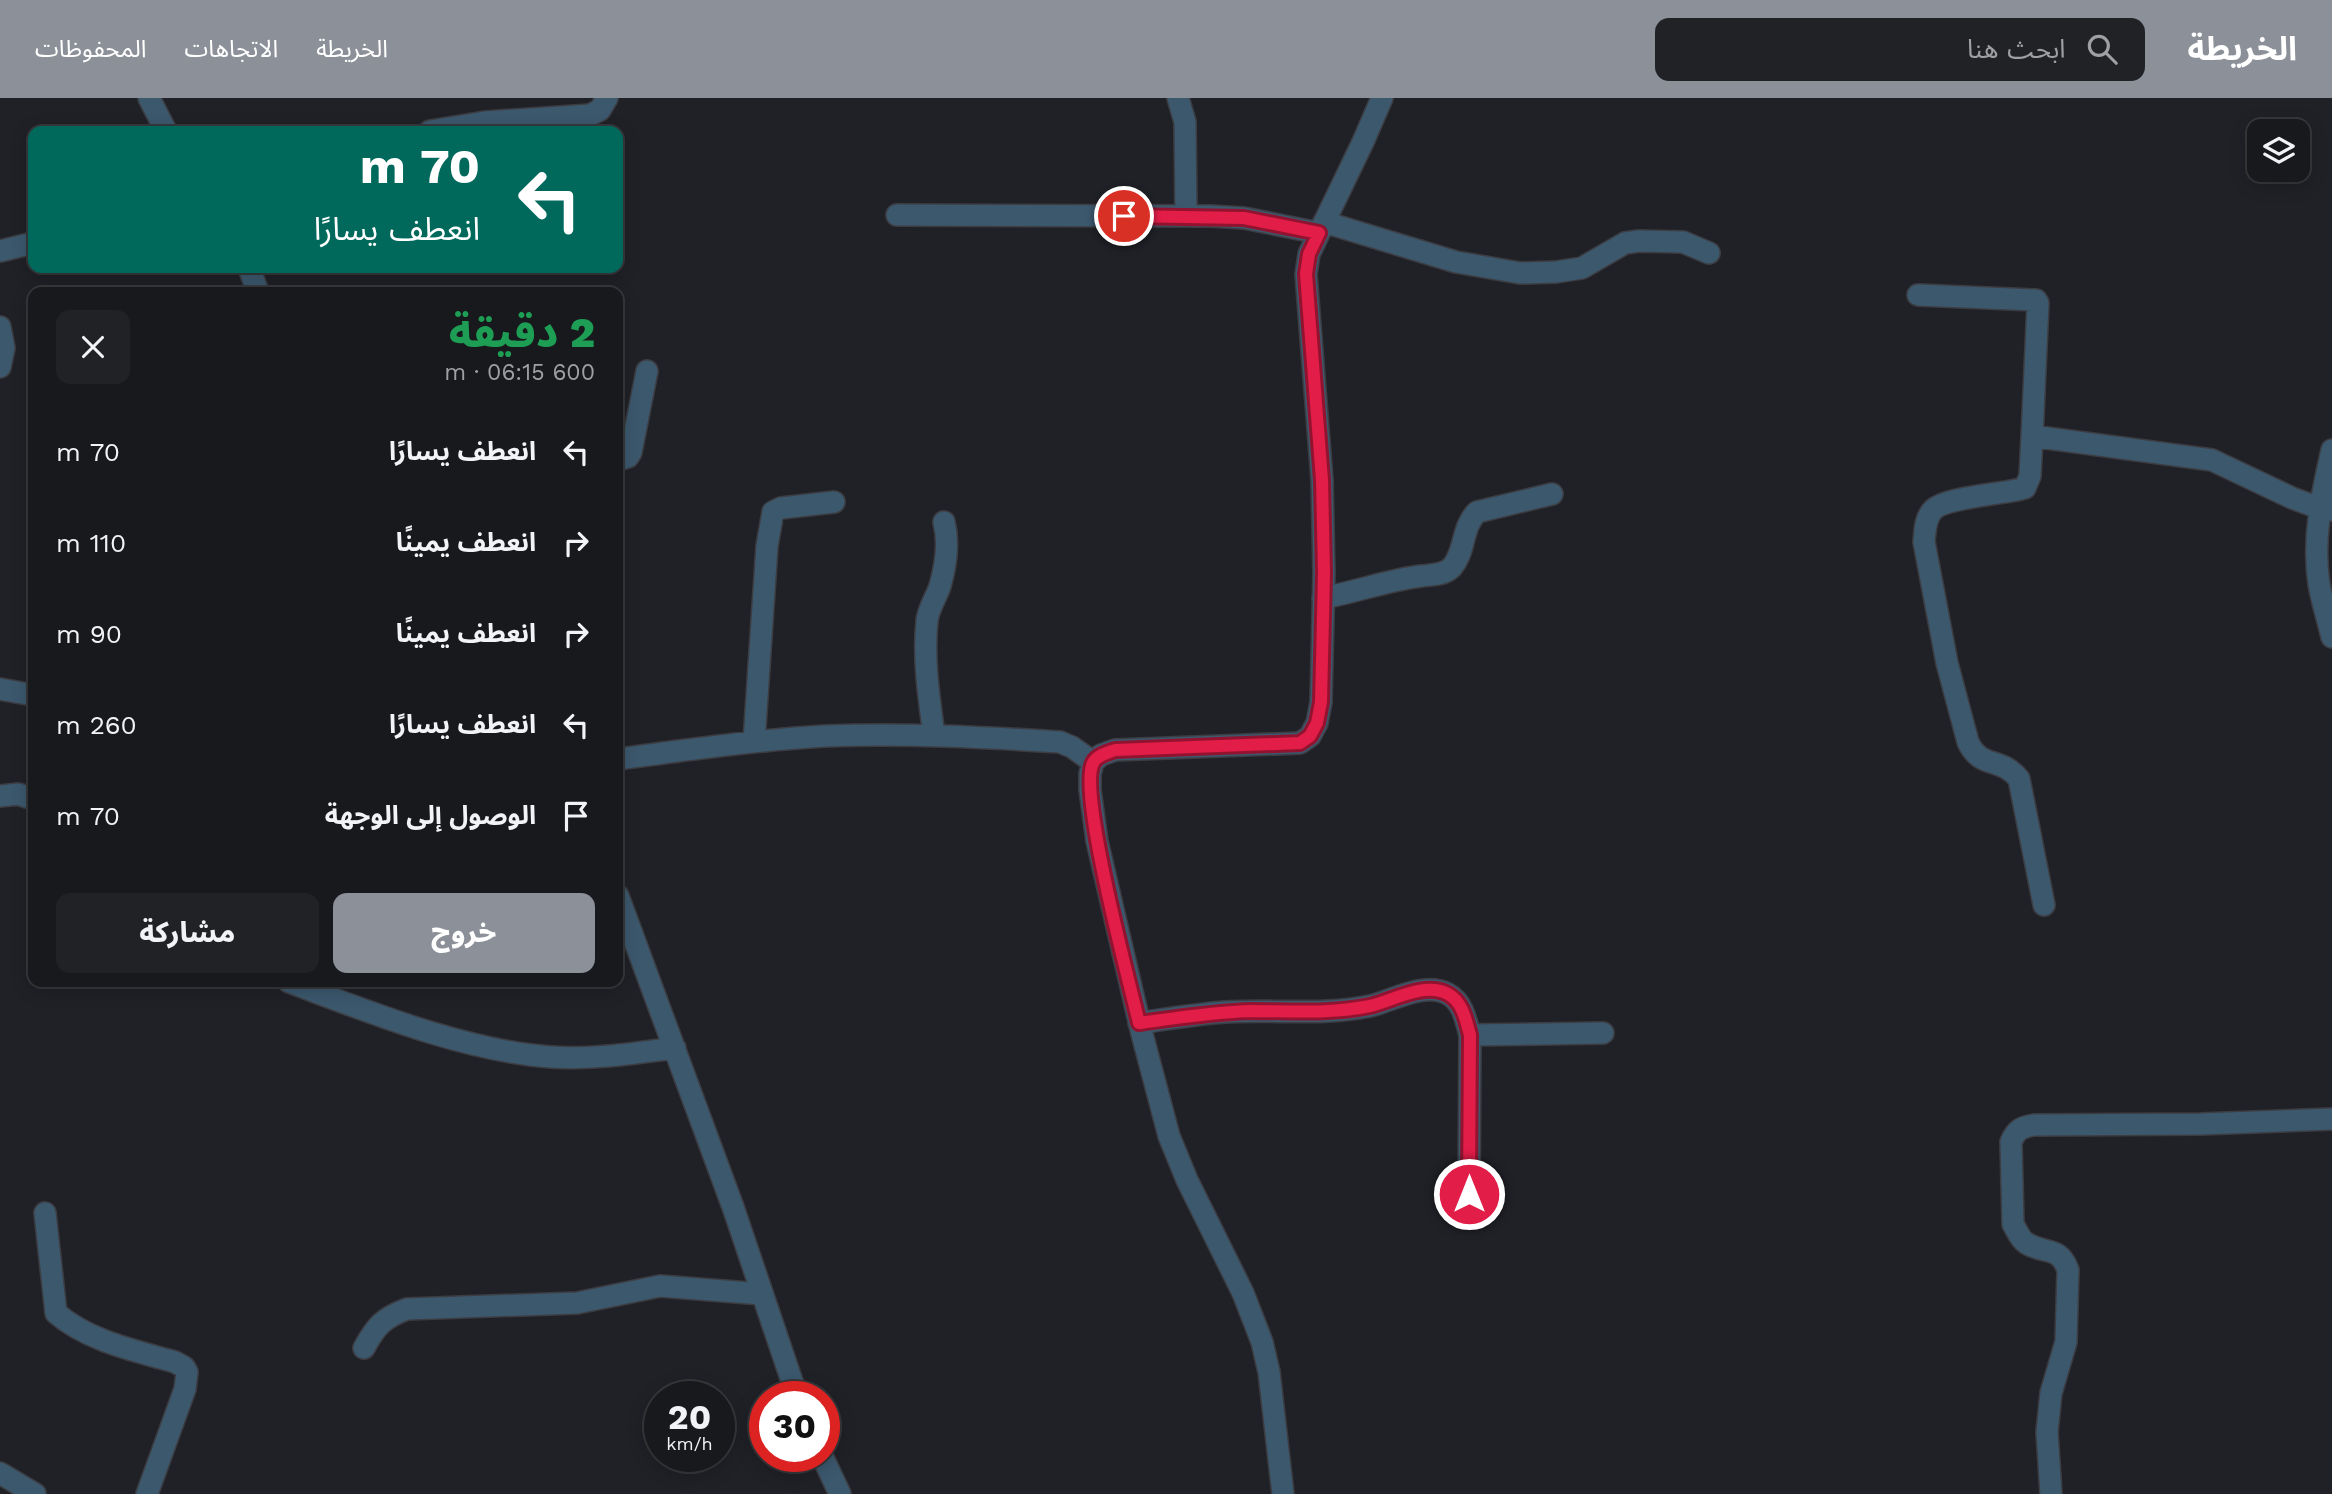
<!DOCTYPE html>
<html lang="ar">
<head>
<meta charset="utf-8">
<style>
  :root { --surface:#18191d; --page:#212226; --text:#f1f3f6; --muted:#9fa0a4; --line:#36383b; --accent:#8c9099 }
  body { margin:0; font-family:"Work Sans","Noto Sans Arabic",sans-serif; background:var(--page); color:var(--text); direction:rtl; height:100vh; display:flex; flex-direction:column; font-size:26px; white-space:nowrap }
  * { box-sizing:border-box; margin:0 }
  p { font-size:23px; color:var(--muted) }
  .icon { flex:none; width:38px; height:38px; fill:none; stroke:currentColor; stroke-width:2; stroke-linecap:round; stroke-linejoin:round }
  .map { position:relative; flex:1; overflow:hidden; direction:ltr }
  .panel { position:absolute; left:28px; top:189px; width:595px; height:700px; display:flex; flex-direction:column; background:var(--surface); border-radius:14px; box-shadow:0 4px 18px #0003,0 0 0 2px var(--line); direction:rtl }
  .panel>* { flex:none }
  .guide { position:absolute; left:28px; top:28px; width:595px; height:147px; border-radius:14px; box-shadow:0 4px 18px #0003,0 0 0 2px var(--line); direction:rtl; background:#00695c; color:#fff; overflow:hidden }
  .controls { position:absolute; left:2247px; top:21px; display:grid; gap:14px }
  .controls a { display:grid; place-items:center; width:63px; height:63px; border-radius:14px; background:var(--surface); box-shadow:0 4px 18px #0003,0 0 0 2px var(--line); font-size:35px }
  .speed { position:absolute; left:644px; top:1283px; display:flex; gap:14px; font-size:35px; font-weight:700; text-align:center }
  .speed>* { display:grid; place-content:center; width:91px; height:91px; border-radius:50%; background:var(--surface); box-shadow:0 4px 18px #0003,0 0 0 2px var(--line); line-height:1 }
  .speed small { font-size:18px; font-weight:400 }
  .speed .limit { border:10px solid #d22; background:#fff; color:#111 }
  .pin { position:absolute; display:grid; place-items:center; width:60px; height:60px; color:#fff; margin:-30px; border:4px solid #fff; border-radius:50%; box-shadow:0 2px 7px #0007 }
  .me { position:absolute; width:77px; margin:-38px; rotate:0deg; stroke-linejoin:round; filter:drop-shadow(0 0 5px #0008) }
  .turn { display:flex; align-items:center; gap:24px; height:147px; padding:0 28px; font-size:32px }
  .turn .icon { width:91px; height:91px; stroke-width:2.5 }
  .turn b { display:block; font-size:49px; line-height:60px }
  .round { display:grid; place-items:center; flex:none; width:74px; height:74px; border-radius:14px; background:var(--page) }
  .head { display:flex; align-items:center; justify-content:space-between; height:119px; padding:0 28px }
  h1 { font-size:42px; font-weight:800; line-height:52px; color:#1e9e55 }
  .cta { display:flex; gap:14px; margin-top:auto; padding:14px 28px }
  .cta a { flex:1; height:80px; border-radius:14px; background:var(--accent); color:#fff; font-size:28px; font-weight:800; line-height:80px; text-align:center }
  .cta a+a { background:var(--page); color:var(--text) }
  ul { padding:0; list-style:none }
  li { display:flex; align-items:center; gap:21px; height:91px; padding:0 28px }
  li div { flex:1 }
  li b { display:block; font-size:26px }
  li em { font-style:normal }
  header { display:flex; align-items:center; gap:42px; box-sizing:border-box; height:98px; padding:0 35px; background:var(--accent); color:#fff }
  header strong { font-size:33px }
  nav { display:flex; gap:38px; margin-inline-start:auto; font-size:24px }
  .search { width:490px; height:63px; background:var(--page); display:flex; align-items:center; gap:18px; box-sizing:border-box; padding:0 24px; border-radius:14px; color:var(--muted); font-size:26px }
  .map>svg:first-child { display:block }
</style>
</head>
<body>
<header>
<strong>الخريطة</strong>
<div class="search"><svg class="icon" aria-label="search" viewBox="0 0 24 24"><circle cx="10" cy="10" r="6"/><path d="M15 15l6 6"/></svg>ابحث هنا</div>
<nav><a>الخريطة</a><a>الاتجاهات</a><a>المحفوظات</a></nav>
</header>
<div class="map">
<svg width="2332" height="1396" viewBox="0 0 2332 1396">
  <rect width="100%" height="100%" fill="#202127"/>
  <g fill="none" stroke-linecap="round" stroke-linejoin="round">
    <g stroke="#3c3d43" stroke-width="24">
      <path id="minor" d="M149 0 166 33
        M1178 0 1185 24 1186 117
        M430 33 485 24 590 17 600 12 607 0
        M897 117 1210 118 1244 120 1319 135
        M1324 124 1456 164 1520 175 1556 174 1582 170 1625 145 1639 143 1683 144 1709 155
        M0 153 33 145
        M249 170 258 194
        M1918 197 2036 202 2038 205 2032 339
        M0 229 4 250 0 269
        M2332 352C2322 396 2312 441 2319 486 2322 504 2328 522 2332 539
        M618 362 628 359 631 354 647 273
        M1323 500C1356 494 1388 482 1421 478 1431 477 1445 477 1452 469 1466 453 1461 430 1477 414L1552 396
        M0 591 33 597
        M934 637C929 600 923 561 927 523 928 511 936 500 940 488 946 467 949 444 944 424
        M754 644 767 448 773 414 781 410 834 404
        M618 661C687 652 756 642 825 638 903 635 981 639 1060 644L1072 649 1093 664
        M0 698 18 696 33 701
        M618 798 733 1109 797 1298
        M2044 807 2019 681C2001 658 1981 672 1968 644L1947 565 1924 444C1925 433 1925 420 1933 412 1945 399 2005 396 2025 390L2030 378 2032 339H2039L2212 362 2292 400 2319 410 2332 412
        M289 884C369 914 465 953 551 959 593 962 634 955 675 950
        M1139 925C1167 921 1196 916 1225 914 1273 911 1322 918 1370 908 1392 903 1425 883 1448 896 1463 904 1466 923 1470 937L1469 1096
        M1470 937 1603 935
        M45 1115 56 1215C88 1243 136 1253 175 1264L184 1269 187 1274 185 1291 147 1396
        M364 1250C376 1228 383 1220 407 1211L577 1205 660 1188 762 1196
        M822 1358 840 1396
        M0 1375 35 1396
        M1283 1396 1269 1274 1262 1244 1243 1195 1187 1082 1169 1038 1142 936 1097 743 1090 692V676L1093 664 1101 657 1115 652 1300 645 1310 638 1317 625 1321 604 1324 475 1322 382 1306 176 1309 156 1363 44 1382 0
        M2051 1396 2047 1334 2051 1295 2066 1244 2068 1172C2059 1147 2045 1157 2026 1145 2020 1141 2017 1133 2013 1126L2011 1044C2016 1032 2021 1029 2034 1027L2201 1026 2332 1021"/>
    </g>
    <use href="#minor" stroke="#3c586d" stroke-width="21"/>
  </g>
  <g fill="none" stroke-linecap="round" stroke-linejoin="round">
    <g stroke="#92132f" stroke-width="18">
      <path id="route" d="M1124 118 1244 120 1319 135 1309 156 1306 176 1322 382 1324 475 1321 604 1317 625 1310 638 1300 645 1115 652C1107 655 1097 657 1093 665 1078 694 1129 883 1139 925 1176 920 1214 914 1251 913 1291 913 1331 916 1370 908 1392 903 1425 883 1448 896 1463 904 1466 923 1470 937L1469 1096"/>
    </g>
    <use href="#route" stroke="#e11d48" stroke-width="12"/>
  </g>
</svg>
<div class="controls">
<a><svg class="icon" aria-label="layers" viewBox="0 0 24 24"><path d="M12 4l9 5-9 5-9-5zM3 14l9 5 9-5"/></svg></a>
</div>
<div class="speed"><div>20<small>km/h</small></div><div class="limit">30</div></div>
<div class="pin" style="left:1124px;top:118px;background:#d93025"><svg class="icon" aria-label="arrive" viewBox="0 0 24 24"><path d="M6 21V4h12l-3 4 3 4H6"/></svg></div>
<svg class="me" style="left:1469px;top:1096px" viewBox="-20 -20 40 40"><circle r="17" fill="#e11d48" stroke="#fff" stroke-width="3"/><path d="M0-11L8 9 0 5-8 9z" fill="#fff"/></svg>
<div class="guide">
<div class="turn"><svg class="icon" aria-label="left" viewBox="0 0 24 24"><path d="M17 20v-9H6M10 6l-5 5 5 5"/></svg><div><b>70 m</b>انعطف يسارًا</div></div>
</div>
<section class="panel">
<div class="head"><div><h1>2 دقيقة</h1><p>600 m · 06:15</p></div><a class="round"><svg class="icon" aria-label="close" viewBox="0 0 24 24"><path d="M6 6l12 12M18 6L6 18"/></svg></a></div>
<ul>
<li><svg class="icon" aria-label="left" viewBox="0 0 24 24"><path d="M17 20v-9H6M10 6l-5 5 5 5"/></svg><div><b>انعطف يسارًا</b></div><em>70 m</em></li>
<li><svg class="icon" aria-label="right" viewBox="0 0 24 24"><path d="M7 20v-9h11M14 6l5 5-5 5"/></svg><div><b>انعطف يمينًا</b></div><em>110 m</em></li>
<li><svg class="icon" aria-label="right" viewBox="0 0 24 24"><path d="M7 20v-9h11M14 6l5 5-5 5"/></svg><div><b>انعطف يمينًا</b></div><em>90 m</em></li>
<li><svg class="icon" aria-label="left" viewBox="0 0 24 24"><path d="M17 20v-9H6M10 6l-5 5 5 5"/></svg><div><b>انعطف يسارًا</b></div><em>260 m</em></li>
<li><svg class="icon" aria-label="arrive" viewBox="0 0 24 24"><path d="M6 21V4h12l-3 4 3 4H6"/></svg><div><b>الوصول إلى الوجهة</b></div><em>70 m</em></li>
</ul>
<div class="cta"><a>خروج</a><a>مشاركة</a></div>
</section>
</div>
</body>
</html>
